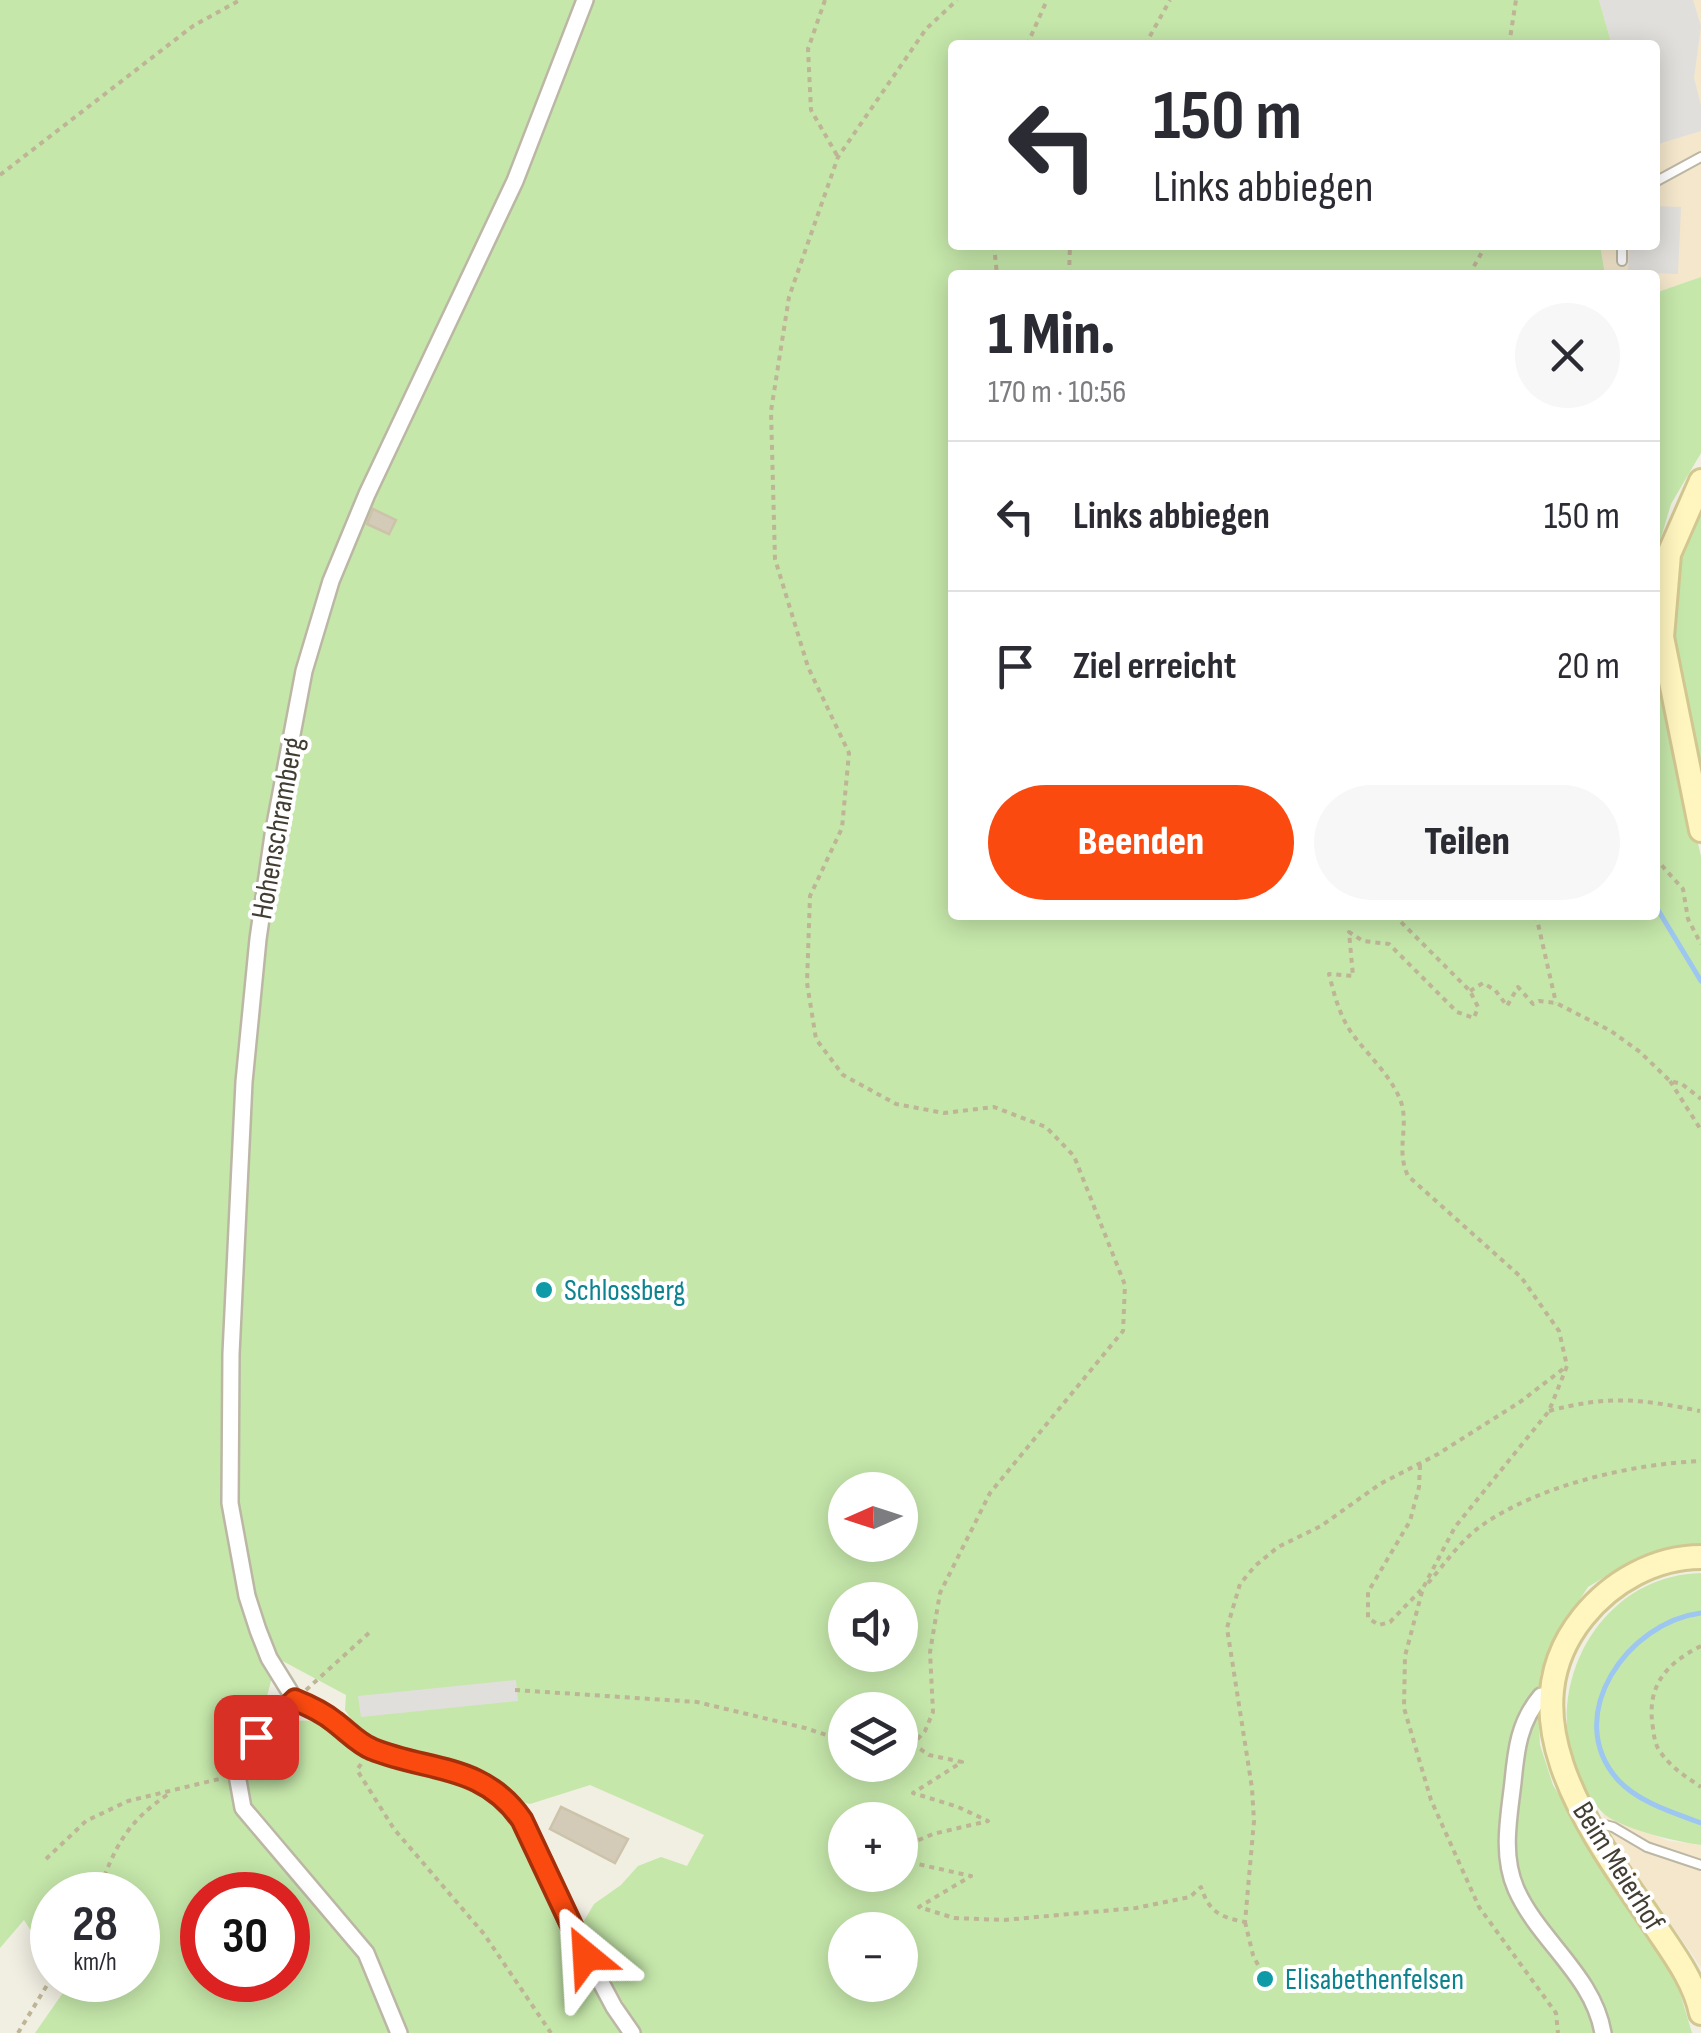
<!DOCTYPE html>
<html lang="de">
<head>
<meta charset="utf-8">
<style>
  :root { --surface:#fff; --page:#f7f7f7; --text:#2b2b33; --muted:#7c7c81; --line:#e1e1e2; --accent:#fb4a10 }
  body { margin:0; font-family:"Sofia Sans Condensed",sans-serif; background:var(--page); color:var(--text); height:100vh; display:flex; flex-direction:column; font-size:38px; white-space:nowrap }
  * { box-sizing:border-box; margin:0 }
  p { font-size:32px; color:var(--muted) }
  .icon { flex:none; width:55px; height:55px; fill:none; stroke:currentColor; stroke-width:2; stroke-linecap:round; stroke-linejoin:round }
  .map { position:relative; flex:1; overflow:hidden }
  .details { position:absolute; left:948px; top:270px; width:712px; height:650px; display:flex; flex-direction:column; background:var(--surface); border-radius:10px; box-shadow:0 5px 25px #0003 }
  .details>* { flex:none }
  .hud { position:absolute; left:948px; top:40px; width:712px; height:210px; border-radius:10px; box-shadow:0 5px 25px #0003; background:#fff; color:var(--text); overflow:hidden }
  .needle { width:65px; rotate:267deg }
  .tools { position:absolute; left:828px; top:1472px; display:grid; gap:20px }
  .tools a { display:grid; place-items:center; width:90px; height:90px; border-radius:50%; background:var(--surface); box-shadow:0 5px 25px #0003; font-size:50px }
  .speed { position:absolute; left:30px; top:1872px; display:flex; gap:20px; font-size:50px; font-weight:700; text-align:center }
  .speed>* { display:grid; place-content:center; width:130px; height:130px; border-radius:50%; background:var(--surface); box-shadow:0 5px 25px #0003; line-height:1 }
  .speed small { font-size:25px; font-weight:400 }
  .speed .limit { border:15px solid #d22; background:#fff; color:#111 }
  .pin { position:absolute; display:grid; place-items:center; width:85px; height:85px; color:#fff; margin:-42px; border-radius:20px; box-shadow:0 5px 15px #0006 }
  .me { position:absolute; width:110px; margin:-55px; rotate:333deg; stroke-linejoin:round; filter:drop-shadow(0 0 8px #0008) }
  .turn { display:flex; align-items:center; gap:35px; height:210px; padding:0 40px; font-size:45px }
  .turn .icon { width:130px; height:130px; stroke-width:2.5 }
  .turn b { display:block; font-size:70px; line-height:85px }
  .round { display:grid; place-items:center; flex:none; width:105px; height:105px; border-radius:52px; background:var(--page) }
  .head { display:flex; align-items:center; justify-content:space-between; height:170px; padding:0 40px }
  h1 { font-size:60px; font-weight:800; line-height:75px }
  .action { display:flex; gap:20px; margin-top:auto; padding:20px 40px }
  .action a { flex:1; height:115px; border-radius:60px; background:var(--accent); color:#fff; font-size:40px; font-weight:800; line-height:115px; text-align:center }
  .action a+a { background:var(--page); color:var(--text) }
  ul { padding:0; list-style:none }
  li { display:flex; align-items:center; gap:30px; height:150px; padding:0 40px; border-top:2px solid var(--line) }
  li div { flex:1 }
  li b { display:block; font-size:38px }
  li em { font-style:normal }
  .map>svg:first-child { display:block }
</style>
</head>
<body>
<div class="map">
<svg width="1701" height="2033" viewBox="0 0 1701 2033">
  <rect width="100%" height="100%" fill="#f1eee2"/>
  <path fill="#f4e7cc" d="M1553 0H1701V277L1655 293V275H1605L1600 245H1655V45H1562Z
    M1603 1814 1668 1841 1701 1845V1967L1609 1835Z"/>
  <path fill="#c5e7aa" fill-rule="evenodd" d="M0 0H1599L1612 45H952V245H1600L1605 275H952V915H1655V668L1701 856V1545L1674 1546 1636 1558 1588 1587 1552 1642 1540 1675 1538 1709 1540 1745 1553 1785 1617 1893 1674 1973 1692 2033H640L581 1926 594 1904 621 1885 638 1866 661 1857 687 1866 704 1835 590 1785 530 1804 521 1802 485 1776 363 1737 345 1710 346 1695 277 1658 265 1704 253 1721 263 1737C279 1727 293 1718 313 1721 337 1725 351 1747 372 1757 387 1764 408 1762 425 1767 456 1774 491 1790 512 1814L625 2033H35L67 1987 63 1980H138V1895H52V1964L24 1920 0 1948ZM845 1490H900V1545H845ZM845 1600H900V1655H845ZM845 1710H900V1765H845ZM845 1820H900V1875H845ZM202 1895H288V1980H202ZM845 1930H900V1985H845Z
    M1701 277V453L1671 504 1655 558V293Z
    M1701 500V794L1670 635 1674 557Z
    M1701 1573V1845C1678 1842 1616 1828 1601 1811 1525 1724 1583 1576 1701 1573Z"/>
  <path fill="#e1dfdb" d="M1599 0H1693L1701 26 1694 78 1701 105V131L1655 145V45H1612Z
    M1655 206 1681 207 1678 274 1628 272 1629 245H1655Z
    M516 1680 518 1701 361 1717 358 1696Z"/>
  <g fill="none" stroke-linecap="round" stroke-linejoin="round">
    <path stroke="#9dc6f0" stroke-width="5" d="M1655 905 1701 981
      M1701 1613C1628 1622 1561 1716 1618 1780 1638 1802 1674 1813 1701 1823"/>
  </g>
  <path fill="#d3cbb8" stroke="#cdc3ab" stroke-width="2.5" d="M373 509 396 520 389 534 367 524Z
    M561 1807 628 1839 615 1863 550 1829Z"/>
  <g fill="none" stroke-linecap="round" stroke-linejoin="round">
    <g stroke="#bcb7a5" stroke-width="12">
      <path id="lane" d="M1655 182 1701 157
        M1622 261V245
        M1597 1823 1613 1827 1647 1847 1701 1865"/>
    </g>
    <g stroke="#bcb7a5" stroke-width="20">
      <path id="street" d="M1553 1696H1541C1519 1722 1516 1750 1513 1782 1509 1817 1501 1855 1516 1889 1539 1941 1593 1975 1603 2033
        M295 1700 269 1658 258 1630 247 1596 230 1503 231 1354 244 1082 258 939 273 835 304 671 331 581 367 494 515 181 585 0
        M295 1700 319 1710 369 1748 464 1773 510 1802 522 1819 573 1930 614 2007 632 2033
        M295 1700 256 1737 240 1761 237 1775 243 1808 366 1953 399 2033"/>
    </g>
    <g stroke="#d2c791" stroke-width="28">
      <path id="secondary" d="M1701 481 1669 554 1662 637 1701 830
        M1701 1557C1655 1557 1611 1582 1583 1617 1501 1719 1597 1840 1655 1926 1673 1953 1694 1980 1701 2013"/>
    </g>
    <path stroke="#beb496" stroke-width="4" stroke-dasharray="5 5" stroke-linecap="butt" d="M825 0 808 49 811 110 838 157
      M1027 45 1047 0
      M1145 45 1170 0
      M1509 45 1516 0
      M0 175 193 26 240 0
      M994 245 997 275
      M1069 275 1070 245
      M1469 275 1486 245
      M1655 858 1683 889 1688 919 1701 944
      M1394 915 1470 991 1478 1007 1474 1018 1457 1012 1389 944 1363 941 1349 932 1353 976 1329 974C1335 998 1341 1021 1357 1040 1372 1059 1395 1081 1402 1105 1408 1131 1396 1150 1408 1176L1521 1277 1559 1331 1567 1366 1549 1411 1455 1527 1423 1588 1405 1656 1404 1708 1431 1800 1479 1907 1556 2013 1558 2033
      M1536 915 1556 1003
      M1470 991 1483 983 1495 990 1507 1006 1518 987 1533 1004 1539 1001 1556 1003 1611 1031 1640 1052 1670 1081 1682 1084 1701 1099
      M1670 1081 1701 1130
      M1549 1411C1608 1395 1641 1399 1700 1411
      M1420 1465 1419 1487 1410 1521 1368 1592V1618L1379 1625 1390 1622 1421 1590
      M1428 1583C1444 1565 1461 1540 1481 1526 1539 1485 1631 1464 1701 1461
      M1701 1646C1665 1664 1646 1687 1653 1728 1654 1736 1655 1744 1659 1750 1670 1767 1685 1776 1701 1787
      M306 1690 370 1632
      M515 1690 697 1702 805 1728 845 1741
      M900 1747 913 1744 925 1731 933 1712 930 1652 940 1593 990 1493 1123 1331 1125 1285 1074 1156 1046 1127 994 1107 944 1113 896 1104 843 1075 816 1039 807 983 810 896 842 828 849 753 808 667 775 559 771 411 789 297 838 157 926 29 957 0
      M361 1764 357 1770 394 1829 484 1934 551 2033
      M900 1848 933 1834 988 1821 958 1807 913 1793 962 1762 929 1755 913 1744
      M46 1859 86 1821 128 1801 219 1779
      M900 1860 971 1876 919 1907 954 1918 1004 1920 1136 1908 1190 1897 1201 1887C1209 1912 1220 1917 1245 1922L1254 1821 1252 1788 1227 1628 1240 1584 1255 1566 1278 1547 1321 1526 1380 1484 1438 1454 1520 1402 1567 1366
      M97 1895C115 1847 126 1822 170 1793
      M1245 1922 1253 1955 1265 1979
      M18 2033 52 1977"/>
    <use href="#lane" stroke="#fff" stroke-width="8"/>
    <use href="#street" stroke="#fff" stroke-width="15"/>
    <use href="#secondary" stroke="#fff5bf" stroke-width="22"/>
  </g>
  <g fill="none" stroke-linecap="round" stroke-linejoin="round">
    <g stroke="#a3300a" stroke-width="25">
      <path id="route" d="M256 1737 295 1700C310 1706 323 1712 335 1722 347 1731 359 1744 372 1749 428 1772 483 1763 522 1820L586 1956"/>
    </g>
    <use href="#route" stroke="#fb4a10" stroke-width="18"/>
  </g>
  <g fill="#0f9aa8" stroke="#fff" stroke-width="4">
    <circle cx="544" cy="1290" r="10"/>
    <circle cx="1265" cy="1979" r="10"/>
  </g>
  <g text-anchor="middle" stroke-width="8" stroke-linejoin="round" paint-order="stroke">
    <g font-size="30" fill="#433e33" stroke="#fff">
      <text transform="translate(277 828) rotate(-80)" y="10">Hohenschramberg</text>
      <text transform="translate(1619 1866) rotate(58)" y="10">Beim Meierhof</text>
    </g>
    <g font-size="30" fill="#0d838f" stroke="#fff" text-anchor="start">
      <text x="564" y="1300">Schlossberg</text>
      <text x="1285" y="1989">Elisabethenfelsen</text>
    </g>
  </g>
</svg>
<div class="tools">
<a><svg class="needle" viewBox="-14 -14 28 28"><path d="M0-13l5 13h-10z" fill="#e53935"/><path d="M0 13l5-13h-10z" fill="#7c7c81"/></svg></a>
<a><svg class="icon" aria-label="sound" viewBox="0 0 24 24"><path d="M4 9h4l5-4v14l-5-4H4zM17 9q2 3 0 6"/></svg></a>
<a><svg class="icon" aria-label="layers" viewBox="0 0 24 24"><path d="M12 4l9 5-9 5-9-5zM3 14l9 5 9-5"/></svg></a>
<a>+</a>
<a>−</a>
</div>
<div class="speed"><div>28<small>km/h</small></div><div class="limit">30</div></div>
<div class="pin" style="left:256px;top:1737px;background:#d93025"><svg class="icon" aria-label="arrive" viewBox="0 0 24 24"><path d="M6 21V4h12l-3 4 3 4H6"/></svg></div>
<svg class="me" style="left:586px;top:1956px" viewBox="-20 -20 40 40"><path d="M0-17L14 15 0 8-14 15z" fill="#fb4a10" stroke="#fff" stroke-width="4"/></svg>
<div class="hud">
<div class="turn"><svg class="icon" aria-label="left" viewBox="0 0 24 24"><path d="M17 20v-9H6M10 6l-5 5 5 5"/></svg><div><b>150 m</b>Links abbiegen</div></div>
</div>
<section class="details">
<div class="head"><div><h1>1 Min.</h1><p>170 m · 10:56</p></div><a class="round"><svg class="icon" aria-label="close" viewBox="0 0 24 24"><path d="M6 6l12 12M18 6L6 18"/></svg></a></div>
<ul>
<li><svg class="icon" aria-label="left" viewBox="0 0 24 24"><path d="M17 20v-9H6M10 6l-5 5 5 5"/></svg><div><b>Links abbiegen</b></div><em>150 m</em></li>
<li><svg class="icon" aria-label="arrive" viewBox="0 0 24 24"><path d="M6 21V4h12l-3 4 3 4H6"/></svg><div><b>Ziel erreicht</b></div><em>20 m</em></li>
</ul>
<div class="action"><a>Beenden</a><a>Teilen</a></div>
</section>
</div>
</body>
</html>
